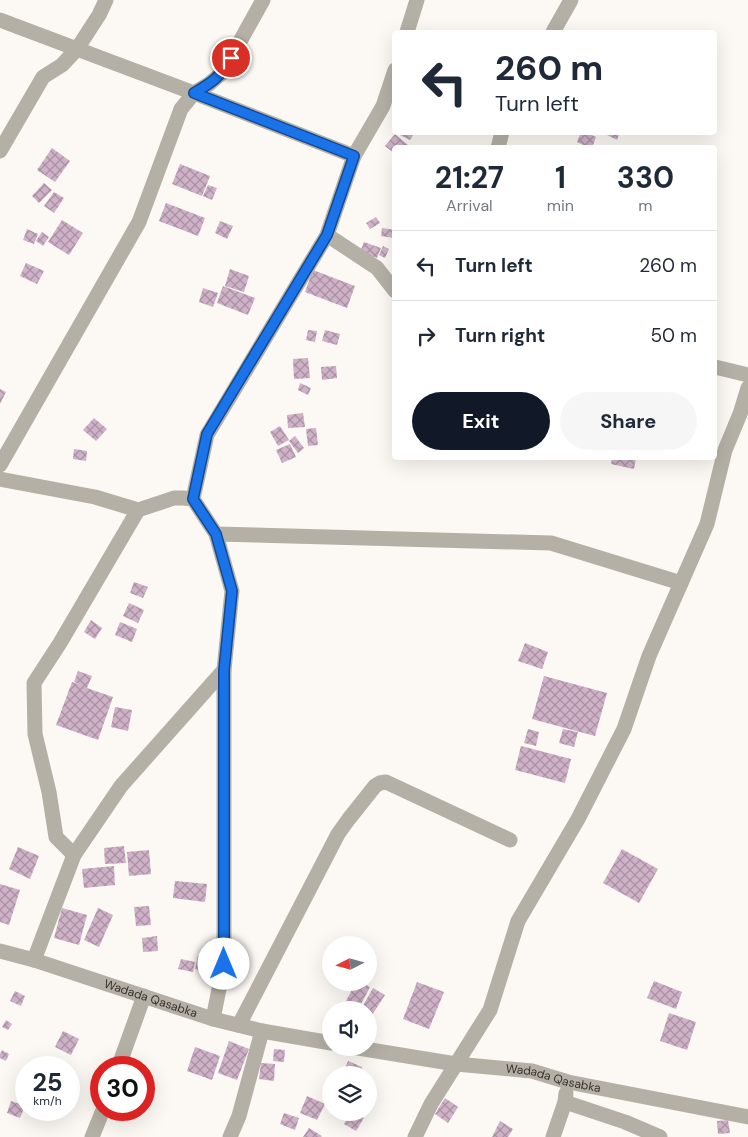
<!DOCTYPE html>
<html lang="en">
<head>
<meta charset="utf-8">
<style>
  :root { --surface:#fff; --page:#f6f6f7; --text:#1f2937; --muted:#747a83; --line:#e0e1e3; --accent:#111827 }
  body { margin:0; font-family:"DM Sans",sans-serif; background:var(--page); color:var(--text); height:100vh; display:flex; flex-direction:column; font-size:19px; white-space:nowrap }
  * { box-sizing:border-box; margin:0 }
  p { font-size:16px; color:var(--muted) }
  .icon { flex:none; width:28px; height:28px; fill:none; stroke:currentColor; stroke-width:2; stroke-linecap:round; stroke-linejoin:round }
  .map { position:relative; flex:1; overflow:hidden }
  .side { position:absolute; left:392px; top:145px; width:325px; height:315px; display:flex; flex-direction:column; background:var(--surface); border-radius:5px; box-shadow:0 5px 20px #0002 }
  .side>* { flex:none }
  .guide { position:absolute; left:392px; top:30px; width:325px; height:105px; border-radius:5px; box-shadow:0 5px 20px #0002; background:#fff; color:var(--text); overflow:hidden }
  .needle { width:32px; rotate:264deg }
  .tools { position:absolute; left:322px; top:936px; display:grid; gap:10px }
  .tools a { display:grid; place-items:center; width:55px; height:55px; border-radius:50%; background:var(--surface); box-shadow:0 5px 20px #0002; font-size:25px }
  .speed { position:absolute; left:15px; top:1056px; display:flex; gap:10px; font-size:25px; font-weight:700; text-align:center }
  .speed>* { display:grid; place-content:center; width:65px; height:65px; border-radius:50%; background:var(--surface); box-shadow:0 5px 20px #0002; line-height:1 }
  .speed small { font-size:12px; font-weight:400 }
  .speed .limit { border:8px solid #d22; background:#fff; color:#111 }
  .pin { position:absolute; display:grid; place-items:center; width:42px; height:42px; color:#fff; margin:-21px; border:2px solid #fff; border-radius:50%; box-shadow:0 1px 5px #0007 }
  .me { position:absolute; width:55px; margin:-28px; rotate:0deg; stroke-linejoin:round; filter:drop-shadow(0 0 4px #0008) }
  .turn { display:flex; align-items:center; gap:18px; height:105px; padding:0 20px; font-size:22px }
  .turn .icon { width:65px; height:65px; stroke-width:2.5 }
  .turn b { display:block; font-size:35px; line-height:42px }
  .eta { display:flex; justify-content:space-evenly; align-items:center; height:85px; text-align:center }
  .eta b { font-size:30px; font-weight:700; line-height:35px }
  .action { display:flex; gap:10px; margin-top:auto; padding:10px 20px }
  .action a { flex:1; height:58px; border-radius:30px; background:var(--accent); color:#fff; font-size:20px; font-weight:700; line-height:58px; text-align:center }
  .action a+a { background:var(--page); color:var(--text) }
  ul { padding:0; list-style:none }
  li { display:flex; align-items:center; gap:15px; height:70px; padding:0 20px; border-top:1px solid var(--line) }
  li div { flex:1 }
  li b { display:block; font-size:19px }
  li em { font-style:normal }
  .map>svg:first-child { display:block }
</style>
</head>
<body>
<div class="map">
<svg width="748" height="1137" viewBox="0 0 748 1137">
  <defs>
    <pattern id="building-cross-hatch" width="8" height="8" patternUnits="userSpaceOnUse" patternTransform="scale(1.25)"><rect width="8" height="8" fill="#cfb2c8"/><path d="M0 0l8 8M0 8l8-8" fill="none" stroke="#a991a3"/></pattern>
  </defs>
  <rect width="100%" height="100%" fill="#fcf8f4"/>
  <path fill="url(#building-cross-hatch)" d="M398 132H415L410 140 398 134Z
    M581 132H586L596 137 592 148H589L577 142Z
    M605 132H620L617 140 605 134Z
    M395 134 409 146 408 148H395V154L385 146Z
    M52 148 70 161 55 182 37 170Z
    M180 164 210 176 202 196 172 184Z
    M44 183 52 190 39 203 32 196Z
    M208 185 217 188 212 200 203 196Z
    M54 192 64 198 54 213 44 206Z
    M166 203 205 218 198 236 159 221Z
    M376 217 380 223 370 229 366 223Z
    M62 220 83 233 69 255 48 242Z
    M220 221 233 226 227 239 215 233Z
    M382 228 395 230 394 238 381 236Z
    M27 229 38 234 34 244 23 240Z
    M42 232 49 237 43 246 36 241Z
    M364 242 381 248 377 258 360 252Z
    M383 246 389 249 385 258 379 255Z
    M26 263 44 271 37 284 20 276Z
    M230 269 249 276 244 292 225 286Z
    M313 270 355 286 347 308 305 292Z
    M223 286 255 298 248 315 217 303Z
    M203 288 218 293 213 307 199 302Z
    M308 330 317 331 315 342 306 340Z
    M325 330 340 334 337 345 322 341Z
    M308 358 310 378 294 379 293 359Z
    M336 366 337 378 322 380 321 367Z
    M300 383 311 388 308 395 298 390Z
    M0 389 6 392 0 404Z
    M303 413 305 427 288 428 287 415Z
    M94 418 107 429 96 441 83 430Z
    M280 426 289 440 278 446 270 432Z
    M316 428 318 445 308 446 306 429Z
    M295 436 304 448 298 453 289 441Z
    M290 444 296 457 282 463 276 450Z
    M74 449 87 451 86 461 73 459Z
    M612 458H636L634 469 611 464Z
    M134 582 148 587 143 598 130 593Z
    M129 603 144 610 138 623 123 616Z
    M91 620 102 628 95 639 84 632Z
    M120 622 137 629 132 642 115 635Z
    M525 643 548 652 542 669 518 661Z
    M78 671 92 676 87 688 113 697 98 740 56 725 72 682 81 685 74 682Z
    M544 676 607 693 595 736 532 719Z
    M115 707 132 710 128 731 111 727Z
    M528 729 539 732 536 746 524 743Z
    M563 729 578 732 574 747 559 743Z
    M521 746 571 759 565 783 515 770Z
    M124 846 126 863 105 864 104 848Z
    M18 847 39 856 30 879 9 869Z
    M622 849 658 869 639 903 603 883Z
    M149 850 151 874 129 876 127 852Z
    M114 866 115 885 84 888 82 869Z
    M175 881 207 884 205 902 173 898Z
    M0 884 20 890 9 925 0 922Z
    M149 906 151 925 136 926 134 907Z
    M62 908 87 915 79 945 54 938Z
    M98 908 113 915 99 947 84 940Z
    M157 936 158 951 143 952 142 938Z
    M198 956 216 961 213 974 195 969Z
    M181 959 195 962 193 972 178 969Z
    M654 981 682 992 676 1009 647 998Z
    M356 982H361L370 987 358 1010 345 1003Z
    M417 982 444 992 429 1029 403 1019Z
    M373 988 385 995 372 1015 369 1013V1010H364L361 1009Z
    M15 991 25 996 21 1006 10 1001Z
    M669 1013 696 1022 687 1050 660 1041Z
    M6 1020 12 1024 8 1030 2 1027Z
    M63 1031 79 1039 71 1055 55 1047Z
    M229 1041 249 1049 237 1080 218 1073Z
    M195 1047 220 1056 212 1080 187 1071Z
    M274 1049 285 1050 284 1062 273 1061Z
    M2 1050 9 1054 6 1061 0 1058V1054Z
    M348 1061 362 1067 359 1075H349L343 1073Z
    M261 1063 275 1064 274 1081 259 1079Z
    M327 1082 331 1083V1094L325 1092Z
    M307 1096 325 1104 317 1120 300 1113Z
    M445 1098 458 1107 448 1123 435 1114Z
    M11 1101 25 1106 20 1118 7 1113Z
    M350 1112H355L364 1118 356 1131 344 1124Z
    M284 1113 299 1118 295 1130 280 1124Z
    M728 1120 730 1133 718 1134 717 1121Z
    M500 1121 513 1129 508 1137H492Z
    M309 1128 322 1136 321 1137H303Z"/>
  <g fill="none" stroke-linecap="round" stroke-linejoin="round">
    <g stroke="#b4b0a6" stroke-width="15">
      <path d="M0 20 194 93 354 156"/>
      <path d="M407 32 417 0"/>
      <path d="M553 32 571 0"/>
      <path d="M498 148 502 132"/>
      <path d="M0 151 43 77 62 65 77 49 99 15 106 0"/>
      <path d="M327 235 377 268 395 291"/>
      <path d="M715 367 748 375"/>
      <path d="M0 465 139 222 181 109 194 93 209 84 223 72 263 0"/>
      <path d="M0 479 95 497 138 510 174 498H183L193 499 207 435 327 235 354 156 383 106 395 70"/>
      <path d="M193 499 216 534 232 591 224 670V964L213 1019"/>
      <path d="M216 534 551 543 681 583"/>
      <path d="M74 855 56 837 49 792 35 734 34 683 60 643 138 510"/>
      <path id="s1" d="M0 951 34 960 213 1019 262 1031 331 1043"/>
      <path d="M34 960 74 855 121 786 224 670"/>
      <path d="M239 1025 338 834 348 820 375 786 380 783 386 782 510 840"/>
      <path id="s2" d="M358 1048 456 1064 532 1071 568 1082 748 1117"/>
      <path d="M118 1068 144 996"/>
      <path d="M565 1102 625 1122 660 1137"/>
      <path d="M92 1137 103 1110"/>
      <path d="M230 1137 239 1116 262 1031"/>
      <path d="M415 1137 431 1104 490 1010 518 921 578 819 624 729 649 656 707 524 725 450 740 414 748 388"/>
      <path d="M553 1137 565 1102 566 1093"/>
    </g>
  </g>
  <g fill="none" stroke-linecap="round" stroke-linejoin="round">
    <g stroke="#114b97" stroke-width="12">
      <path id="route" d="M224 964V670L232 591 216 534 193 499 207 434 327 235 354 156 194 93C213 82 220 77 231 58"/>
    </g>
    <use href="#route" stroke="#1a73e8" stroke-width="9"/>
  </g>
  <g text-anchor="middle" stroke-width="4" stroke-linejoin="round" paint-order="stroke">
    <g font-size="12" fill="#39302a" stroke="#fcf8f4">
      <text dy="4" stroke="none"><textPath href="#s1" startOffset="158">Wadada Qasabka</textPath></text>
      <text dy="4" stroke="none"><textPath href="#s2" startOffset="198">Wadada Qasabka</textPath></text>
    </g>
  </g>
</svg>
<div class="tools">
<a><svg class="needle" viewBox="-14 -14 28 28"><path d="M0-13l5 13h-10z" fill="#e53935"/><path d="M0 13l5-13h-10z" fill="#747a83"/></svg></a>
<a><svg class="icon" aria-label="sound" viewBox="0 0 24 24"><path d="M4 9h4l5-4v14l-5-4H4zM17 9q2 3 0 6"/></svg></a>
<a><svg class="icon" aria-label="layers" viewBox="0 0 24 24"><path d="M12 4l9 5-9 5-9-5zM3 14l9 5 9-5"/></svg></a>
</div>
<div class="speed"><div>25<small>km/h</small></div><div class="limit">30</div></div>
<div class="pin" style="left:231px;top:58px;background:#d93025"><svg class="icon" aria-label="arrive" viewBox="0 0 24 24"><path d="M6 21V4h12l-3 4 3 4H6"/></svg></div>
<svg class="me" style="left:224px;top:964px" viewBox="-20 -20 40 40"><circle r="19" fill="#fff"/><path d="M0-13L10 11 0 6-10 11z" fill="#1a73e8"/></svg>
<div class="guide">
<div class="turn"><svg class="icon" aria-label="left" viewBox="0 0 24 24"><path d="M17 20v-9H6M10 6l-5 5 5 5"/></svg><div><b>260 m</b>Turn left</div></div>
</div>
<section class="side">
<div class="eta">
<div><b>21:27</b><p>Arrival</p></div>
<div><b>1</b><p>min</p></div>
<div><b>330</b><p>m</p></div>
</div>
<ul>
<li><svg class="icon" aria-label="left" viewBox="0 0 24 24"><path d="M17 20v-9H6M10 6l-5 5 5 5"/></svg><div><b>Turn left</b></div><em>260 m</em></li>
<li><svg class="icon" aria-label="right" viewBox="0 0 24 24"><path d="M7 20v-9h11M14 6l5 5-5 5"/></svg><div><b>Turn right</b></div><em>50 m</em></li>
</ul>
<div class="action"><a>Exit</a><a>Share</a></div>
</section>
</div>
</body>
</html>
